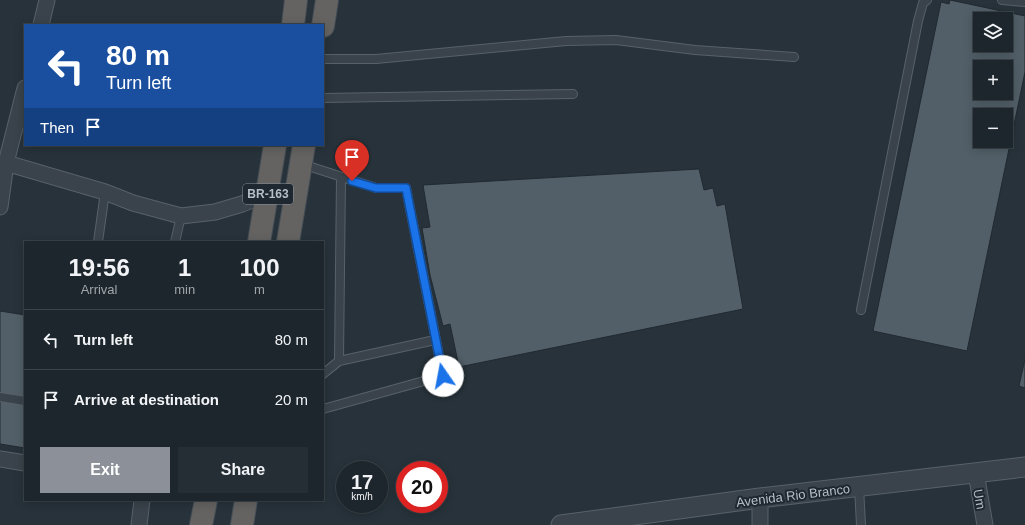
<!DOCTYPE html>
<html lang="en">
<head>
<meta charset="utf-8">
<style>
  :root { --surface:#1d262c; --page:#252e34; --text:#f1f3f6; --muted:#a0a5a9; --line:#3b4348; --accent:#8c9099 }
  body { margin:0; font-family:Helvetica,sans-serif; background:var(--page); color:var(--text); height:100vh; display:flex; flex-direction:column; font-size:15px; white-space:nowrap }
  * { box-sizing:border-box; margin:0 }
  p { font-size:13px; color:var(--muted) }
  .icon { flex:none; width:22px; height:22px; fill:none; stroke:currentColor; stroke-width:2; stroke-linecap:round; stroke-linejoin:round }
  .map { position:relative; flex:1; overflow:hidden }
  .details { position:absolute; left:24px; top:241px; width:300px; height:260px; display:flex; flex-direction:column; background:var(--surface); border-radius:0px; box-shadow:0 2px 10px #0003,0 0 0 1px var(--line) }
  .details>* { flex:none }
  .banner { position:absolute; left:24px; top:24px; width:300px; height:122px; border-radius:0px; box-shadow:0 2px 10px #0003,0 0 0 1px var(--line); background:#1a4fa0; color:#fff; overflow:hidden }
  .controls { position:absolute; left:973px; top:12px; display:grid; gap:8px }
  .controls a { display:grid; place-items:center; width:40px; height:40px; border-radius:0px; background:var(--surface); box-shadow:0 2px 10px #0003,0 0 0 1px var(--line); font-size:20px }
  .speed { position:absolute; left:336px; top:461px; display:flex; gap:8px; font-size:20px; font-weight:700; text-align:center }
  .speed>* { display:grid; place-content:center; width:52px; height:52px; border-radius:50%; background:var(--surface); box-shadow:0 2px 10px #0003,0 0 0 1px var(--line); line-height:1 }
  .speed small { font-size:10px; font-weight:400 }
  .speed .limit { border:6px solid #d22; background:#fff; color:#111 }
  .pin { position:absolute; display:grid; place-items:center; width:34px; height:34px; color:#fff; margin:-41px -17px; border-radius:50% 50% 50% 0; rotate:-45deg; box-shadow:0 0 4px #0007 }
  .pin .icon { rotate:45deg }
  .me { position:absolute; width:44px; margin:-22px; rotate:348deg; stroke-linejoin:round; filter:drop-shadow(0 0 3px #0008) }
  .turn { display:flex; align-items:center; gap:14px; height:84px; padding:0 16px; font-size:18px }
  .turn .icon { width:52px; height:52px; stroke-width:2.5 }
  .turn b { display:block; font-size:28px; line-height:34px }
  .then { display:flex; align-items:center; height:38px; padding:0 16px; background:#0003; gap:8px; font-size:15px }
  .eta { display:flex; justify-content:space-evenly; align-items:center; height:68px; text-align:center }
  .eta b { font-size:24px; font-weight:800; line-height:28px }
  .primary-button { display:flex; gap:8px; margin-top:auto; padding:8px 16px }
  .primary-button a { flex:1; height:46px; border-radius:0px; background:var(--accent); color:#fff; font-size:16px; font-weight:800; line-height:46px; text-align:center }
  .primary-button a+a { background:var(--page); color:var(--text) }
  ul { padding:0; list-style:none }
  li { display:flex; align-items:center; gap:12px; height:60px; padding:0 16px; border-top:1px solid var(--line) }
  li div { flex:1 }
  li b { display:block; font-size:15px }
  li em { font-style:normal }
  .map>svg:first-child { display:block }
</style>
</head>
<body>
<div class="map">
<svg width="1025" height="525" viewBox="0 0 1025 525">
  <rect width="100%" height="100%" fill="#27323a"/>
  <path fill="#525f68" stroke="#212a32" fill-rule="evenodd" d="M950 0 1025 16V72L967 351 873 331 941 2 949 4ZM980 19H1006V45H980ZM980 67H1006V93H980ZM980 115H1006V141H980Z
    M699 169 704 190 713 188 717 206 725 204 743 309 459 367 450 324 443 326 430 275 422 228 430 227 423 185Z
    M0 311 25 315V448L0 444Z
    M1025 359V388L1019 386Z"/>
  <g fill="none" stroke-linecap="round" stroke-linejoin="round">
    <g stroke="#586169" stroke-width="10">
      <path id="service" d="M1002 0 1025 2
        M323 59H376L566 41 616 40 695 50 794 57
        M323 98 573 94
        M302 164 376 188H406L443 376
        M98 242 105 192
        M175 242 181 216
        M861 310 918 21 923 3 927 0
        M339 361 341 177
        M323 374 339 361 435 340
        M0 397 25 401
        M323 409 449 374
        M859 487 861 525"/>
    </g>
    <g stroke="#586169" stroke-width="17">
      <path id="minor" d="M41 25 47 0
        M6 163 105 192 133 203 181 216 215 212 242 204 269 193
        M0 207 6 163 25 88
        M0 459 25 463
        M976 473 985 525
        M139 525 142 500
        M760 525V498"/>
    </g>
    <g stroke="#586169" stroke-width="21">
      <path id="tertiary" d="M561 525 760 498 1025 467"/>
    </g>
    <g stroke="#454e56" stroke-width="24">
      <path id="trunk" d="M293 25 296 0
        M323 26 327 0
        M259 242 275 145
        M288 242 304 145
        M201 525 206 500
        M242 525 246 500"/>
    </g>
    <use href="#service" stroke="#3a434b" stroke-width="8"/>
    <use href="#minor" stroke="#3a434b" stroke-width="15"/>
    <use href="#tertiary" stroke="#3a434b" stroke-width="19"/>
    <use href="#trunk" stroke="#646362" stroke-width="22"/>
  </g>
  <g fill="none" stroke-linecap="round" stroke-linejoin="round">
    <g stroke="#114b97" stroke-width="10">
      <path id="route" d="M352 181 376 188H406L443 376"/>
    </g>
    <use href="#route" stroke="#1a73e8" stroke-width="7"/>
  </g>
  <g text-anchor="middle" stroke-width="4" stroke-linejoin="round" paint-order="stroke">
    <rect fill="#1f2830" stroke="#899199" stroke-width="1" x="243" y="184" width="50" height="20" rx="3"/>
    <g font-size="12" font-weight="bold" fill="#b6bec6">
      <text x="268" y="198">BR-163</text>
    </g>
    <g font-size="13" fill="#b6bec6" stroke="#1f2830">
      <text transform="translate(793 495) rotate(-7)" y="5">Avenida Rio Branco</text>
      <text transform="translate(980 499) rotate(80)" y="5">Um</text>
    </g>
  </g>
</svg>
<div class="controls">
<a><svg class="icon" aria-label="layers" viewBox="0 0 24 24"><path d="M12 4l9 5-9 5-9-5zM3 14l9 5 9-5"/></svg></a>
<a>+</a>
<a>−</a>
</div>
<div class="speed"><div>17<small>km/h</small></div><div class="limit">20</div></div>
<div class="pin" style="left:352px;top:181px;background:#d93025"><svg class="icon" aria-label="arrive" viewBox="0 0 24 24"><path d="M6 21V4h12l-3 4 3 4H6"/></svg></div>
<svg class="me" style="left:443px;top:376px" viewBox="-20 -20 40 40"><circle r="19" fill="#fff"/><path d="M0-13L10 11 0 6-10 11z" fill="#1a73e8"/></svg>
<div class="banner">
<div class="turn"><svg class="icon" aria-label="left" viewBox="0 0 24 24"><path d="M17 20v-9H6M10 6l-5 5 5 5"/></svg><div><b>80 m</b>Turn left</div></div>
<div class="then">Then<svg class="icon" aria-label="arrive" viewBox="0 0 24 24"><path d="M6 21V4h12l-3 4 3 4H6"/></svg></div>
</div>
<section class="details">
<div class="eta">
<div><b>19:56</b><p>Arrival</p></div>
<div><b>1</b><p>min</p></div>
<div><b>100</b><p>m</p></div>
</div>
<ul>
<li><svg class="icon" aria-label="left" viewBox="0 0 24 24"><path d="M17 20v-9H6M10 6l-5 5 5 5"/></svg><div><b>Turn left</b></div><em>80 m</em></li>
<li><svg class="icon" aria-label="arrive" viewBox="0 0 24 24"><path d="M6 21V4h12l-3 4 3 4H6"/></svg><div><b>Arrive at destination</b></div><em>20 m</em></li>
</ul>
<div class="primary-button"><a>Exit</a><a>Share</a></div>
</section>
</div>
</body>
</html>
